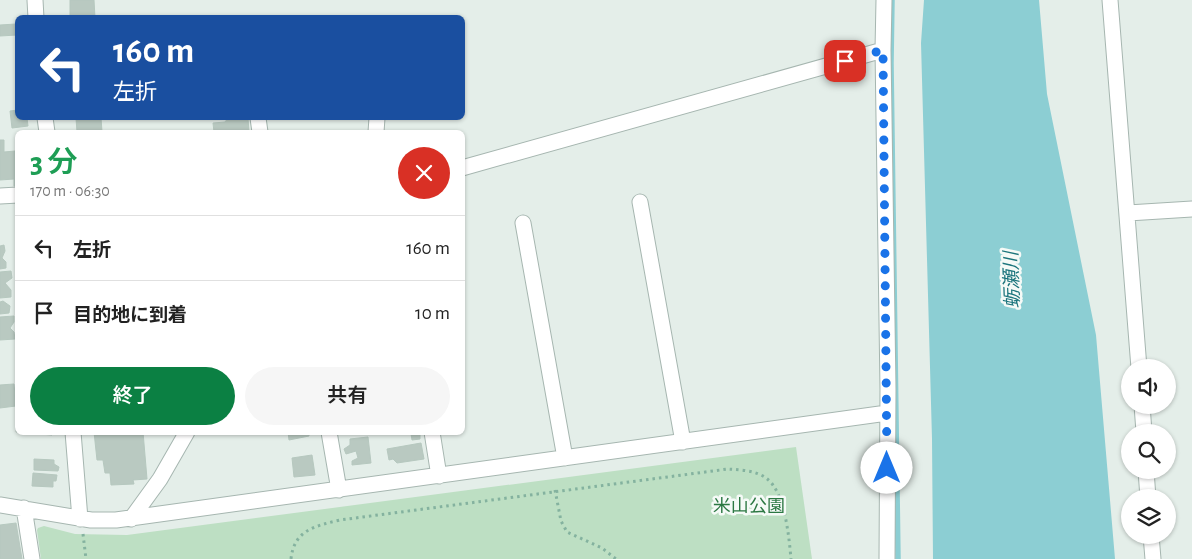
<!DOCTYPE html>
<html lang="ja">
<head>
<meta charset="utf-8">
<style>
  :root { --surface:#fff; --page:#f6f6f6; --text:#222; --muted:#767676; --line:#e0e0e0; --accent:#0b8043 }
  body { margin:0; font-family:"Alegreya Sans","Noto Sans JP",sans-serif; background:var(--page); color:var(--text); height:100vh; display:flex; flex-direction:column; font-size:19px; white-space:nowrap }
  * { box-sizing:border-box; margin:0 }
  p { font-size:16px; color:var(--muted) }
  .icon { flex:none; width:28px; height:28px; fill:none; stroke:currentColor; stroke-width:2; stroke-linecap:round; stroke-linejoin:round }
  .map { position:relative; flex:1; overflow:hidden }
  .drawer { position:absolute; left:15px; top:130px; width:450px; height:305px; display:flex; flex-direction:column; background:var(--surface); border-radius:8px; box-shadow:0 1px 4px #0004 }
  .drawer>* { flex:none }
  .hud { position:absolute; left:15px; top:15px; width:450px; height:105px; border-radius:8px; box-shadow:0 1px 4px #0004; background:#1a4fa0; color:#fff; overflow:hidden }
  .controls { position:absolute; left:1121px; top:359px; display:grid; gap:10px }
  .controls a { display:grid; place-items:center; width:55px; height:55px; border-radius:50%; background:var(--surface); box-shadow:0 1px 4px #0004; font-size:25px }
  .pin { position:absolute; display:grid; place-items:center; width:42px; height:42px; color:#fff; margin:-21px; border-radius:10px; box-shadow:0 2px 8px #0006 }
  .me { position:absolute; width:55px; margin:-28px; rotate:0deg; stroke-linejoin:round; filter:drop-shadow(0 0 4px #0008) }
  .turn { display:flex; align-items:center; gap:18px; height:105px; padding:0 15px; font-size:22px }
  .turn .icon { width:65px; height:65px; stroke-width:2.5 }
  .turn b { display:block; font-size:35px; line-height:42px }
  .round { display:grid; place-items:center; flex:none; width:52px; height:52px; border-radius:26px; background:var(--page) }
  .overview { display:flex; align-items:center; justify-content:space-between; height:85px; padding:0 15px }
  h1 { font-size:30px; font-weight:600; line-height:38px; color:#1e9e55 }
  .button { display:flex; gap:10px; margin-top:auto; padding:10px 15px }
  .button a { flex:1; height:58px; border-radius:30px; background:var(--accent); color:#fff; font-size:20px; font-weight:600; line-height:58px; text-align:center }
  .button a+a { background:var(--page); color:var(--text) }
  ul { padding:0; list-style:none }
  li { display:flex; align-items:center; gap:15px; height:65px; padding:0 15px; border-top:1px solid var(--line) }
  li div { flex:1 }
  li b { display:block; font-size:19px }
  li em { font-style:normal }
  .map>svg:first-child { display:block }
</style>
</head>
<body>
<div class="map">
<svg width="1192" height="559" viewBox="0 0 1192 559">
  <rect width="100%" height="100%" fill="#e4eee9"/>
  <path fill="#bddfc3" d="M796 447 812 559H41L37 530 38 528 44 526 75 534 127 535Z"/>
  <path fill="#8cced3" d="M924 0H1039L1047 94 1096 335 1115 559H933L932 439 921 43Z"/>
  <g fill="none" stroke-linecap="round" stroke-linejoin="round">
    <path stroke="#8cced3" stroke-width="5.5" d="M892 0 891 63 898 559"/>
  </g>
  <path fill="#b9c9c1" stroke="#b6c8bf" d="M70 0H94L95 18H70Z
    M16 24 17 35 0 36V25Z
    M18 110V118H27L28 126 12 128 10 111Z
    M76 118H101L102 132H77Z
    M228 118H248L249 132H214L213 123 225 122Z
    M0 140H4V152L15 151V176H18V186H14V179L0 180Z
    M4 245 5 251 2 258 6 262V268L0 269V246Z
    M11 271 12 278 5 283 11 290V297L0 298V272Z
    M3 301 10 306 9 313 0 314V302Z
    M14 316V322L10 328 14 332 15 339 0 340V317Z
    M14 384 16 406 0 408V385Z
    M17 412 18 432H52V435L16 432Z
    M94 432H143L147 479 133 480 134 484 111 485 110 473H105L103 460H97Z
    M288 432H309V436L289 440Z
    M420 433V439L412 440 411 434Z
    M368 437 371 463 352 465V461L358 458 356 451 346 454 344 449 350 445V439Z
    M421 443 424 459 397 463 393 459 389 460 387 449Z
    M312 455 315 475 294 477 292 458Z
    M34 459 54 460V464L59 467 58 471 34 470Z
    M33 473 57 475 56 481H53V487L32 486Z
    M16 523 22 559H0V525Z"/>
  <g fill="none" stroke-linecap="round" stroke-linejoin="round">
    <g stroke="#a6b6b0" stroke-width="17">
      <path id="minor" d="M35 0 36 18
        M884 0 883 50 888 389 887 559
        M1110 0 1139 368
        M45 118 47 132
        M258 118 260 132
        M376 132 377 118
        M462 168 883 50
        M0 196 18 195
        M640 202 683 442
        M1128 213 1192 209
        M523 223 565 458
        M1142 405 1144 432
        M73 432 80 519
        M329 432 339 490
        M432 432 439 476
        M1146 470 1148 498
        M0 505 91 520H116L887 413
        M24 508 32 559
        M131 519 160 479 187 432
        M1151 535 1153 559"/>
    </g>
    <path stroke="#84b29f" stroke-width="3" stroke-dasharray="2.5 4" stroke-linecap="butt" d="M555 490 561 521 567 532 602 548 616 559
      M83 534 86 559
      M291 559C294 530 315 526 340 520L728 469C740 470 755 470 766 478 785 491 789 537 791 559"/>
    <use href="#minor" stroke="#fff" stroke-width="15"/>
  </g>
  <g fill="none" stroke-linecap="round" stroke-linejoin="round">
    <path stroke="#1a73e8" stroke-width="9" stroke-dasharray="0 16.2" d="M845 61 883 50 887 468"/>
  </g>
  <g text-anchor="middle" stroke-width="5" stroke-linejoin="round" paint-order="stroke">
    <g font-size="18" fill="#2c7843" stroke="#f5faf7">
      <text x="749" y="512">米山公園</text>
    </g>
    <g font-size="19" font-style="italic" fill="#1c757d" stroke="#f5faf7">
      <text transform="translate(1011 280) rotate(-92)" y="7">蛎瀬川</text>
    </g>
  </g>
</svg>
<div class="controls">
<a><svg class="icon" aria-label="sound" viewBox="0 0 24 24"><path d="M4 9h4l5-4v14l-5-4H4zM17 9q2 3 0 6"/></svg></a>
<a><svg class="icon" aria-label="search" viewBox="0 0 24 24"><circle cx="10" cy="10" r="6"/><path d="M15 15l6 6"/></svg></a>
<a><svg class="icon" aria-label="layers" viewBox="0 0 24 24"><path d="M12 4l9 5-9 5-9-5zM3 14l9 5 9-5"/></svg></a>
</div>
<div class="pin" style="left:845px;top:61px;background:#d93025"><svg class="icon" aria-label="arrive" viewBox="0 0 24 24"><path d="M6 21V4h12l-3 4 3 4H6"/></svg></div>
<svg class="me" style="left:887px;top:468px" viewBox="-20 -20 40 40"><circle r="19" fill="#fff"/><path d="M0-13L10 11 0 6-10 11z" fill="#1a73e8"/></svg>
<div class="hud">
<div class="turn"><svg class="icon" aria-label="left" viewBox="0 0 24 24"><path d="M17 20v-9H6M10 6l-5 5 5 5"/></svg><div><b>160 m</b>左折</div></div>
</div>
<section class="drawer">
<div class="overview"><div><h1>3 分</h1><p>170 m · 06:30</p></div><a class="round" style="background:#d93025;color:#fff"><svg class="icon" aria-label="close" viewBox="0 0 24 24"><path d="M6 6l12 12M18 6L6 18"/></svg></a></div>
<ul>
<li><svg class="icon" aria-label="left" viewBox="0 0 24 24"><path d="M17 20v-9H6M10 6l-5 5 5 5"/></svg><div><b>左折</b></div><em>160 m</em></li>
<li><svg class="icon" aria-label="arrive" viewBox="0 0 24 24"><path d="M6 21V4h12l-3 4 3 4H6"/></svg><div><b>目的地に到着</b></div><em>10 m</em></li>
</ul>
<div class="button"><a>終了</a><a>共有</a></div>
</section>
</div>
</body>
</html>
